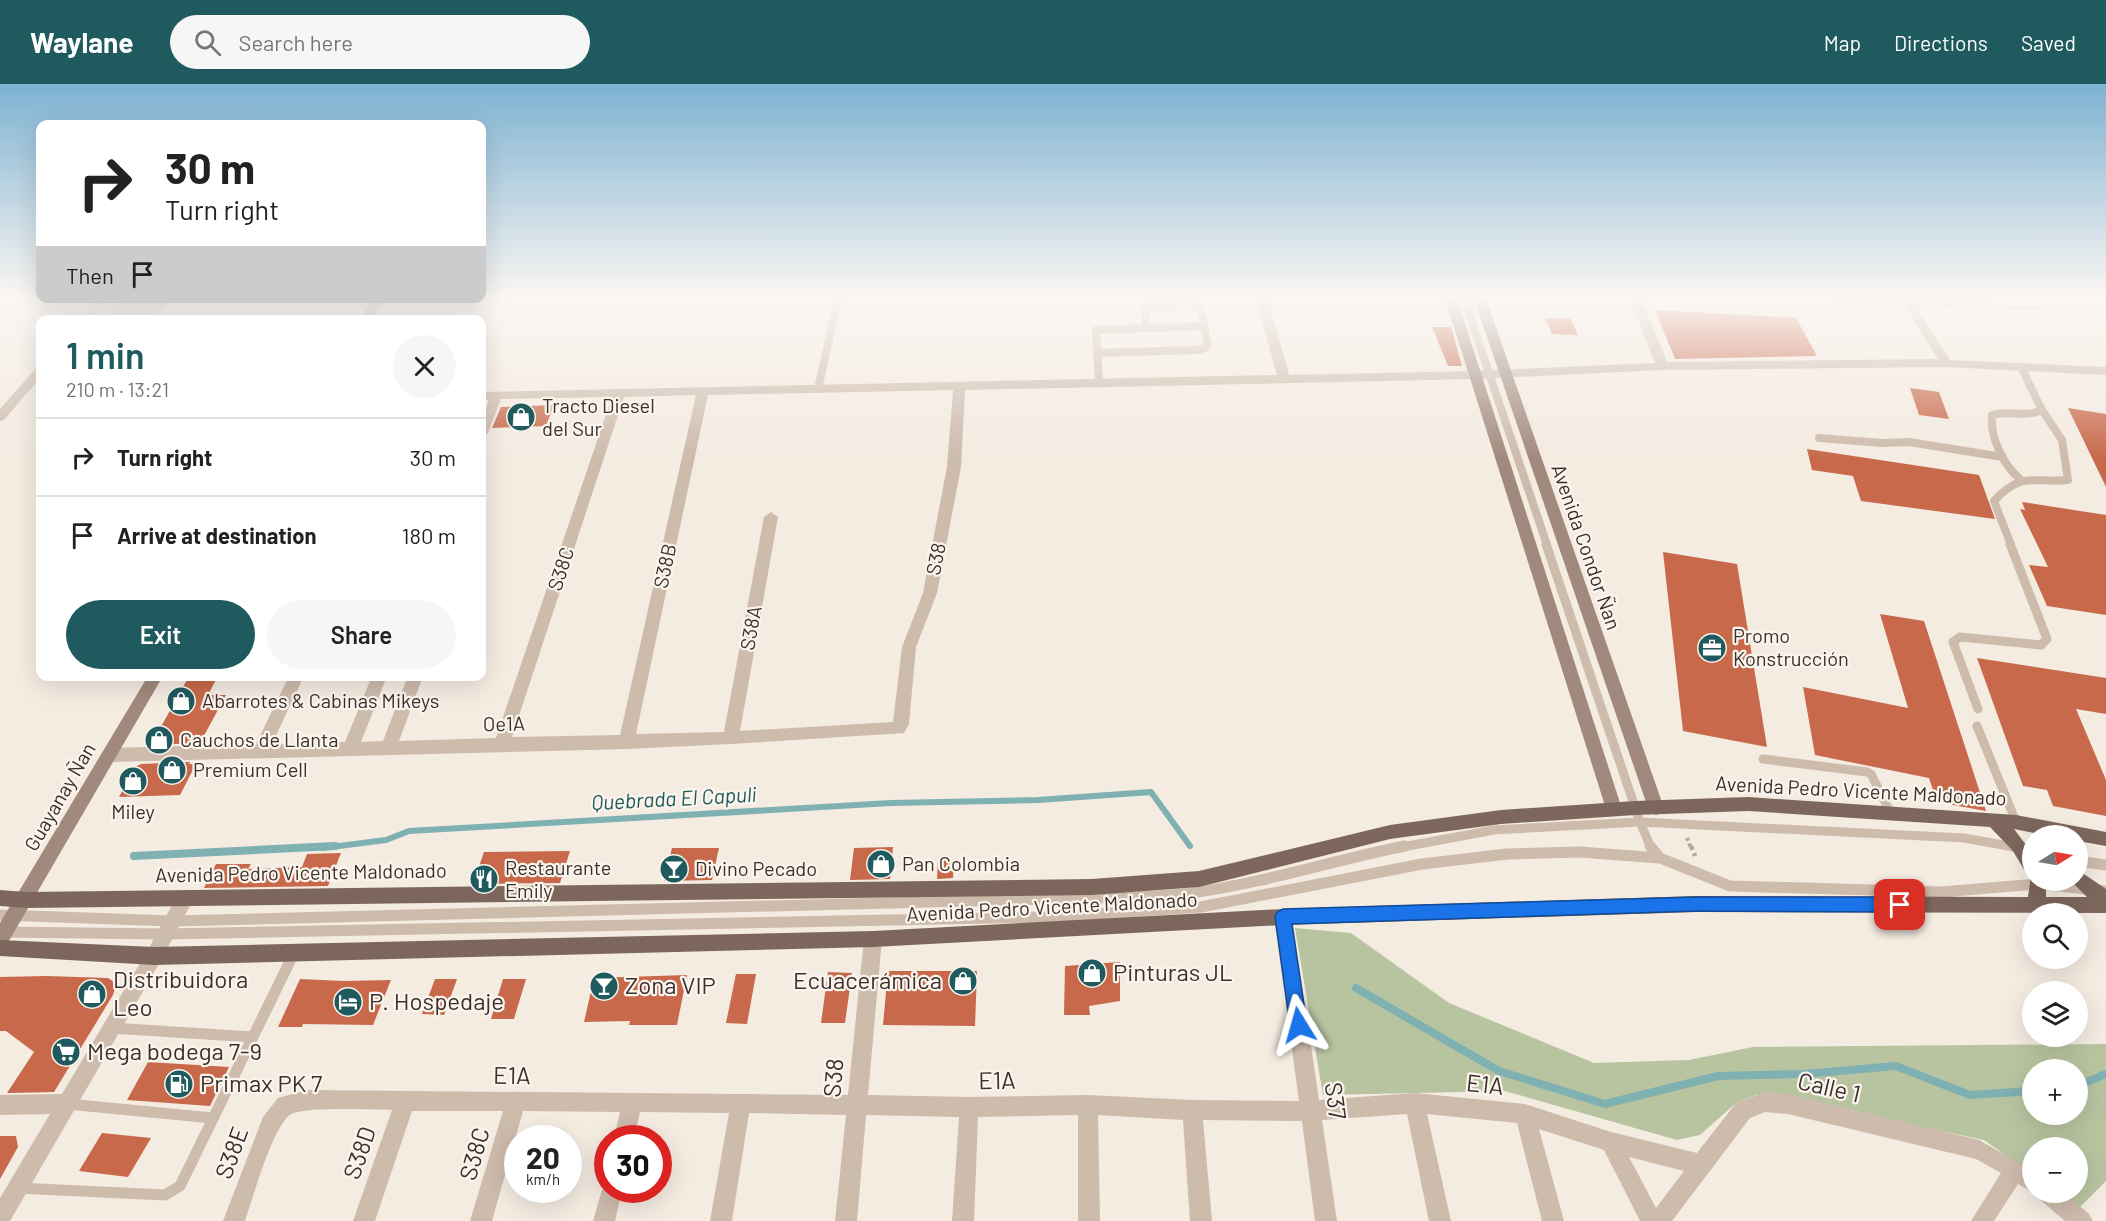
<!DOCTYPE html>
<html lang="en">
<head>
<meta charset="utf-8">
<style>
  :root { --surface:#fff; --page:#f6f6f6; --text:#222; --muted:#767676; --line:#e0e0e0; --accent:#1f5a5e }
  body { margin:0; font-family:Barlow,sans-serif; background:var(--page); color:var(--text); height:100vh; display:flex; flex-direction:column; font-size:22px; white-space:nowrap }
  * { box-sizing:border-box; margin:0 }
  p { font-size:20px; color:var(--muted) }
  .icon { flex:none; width:33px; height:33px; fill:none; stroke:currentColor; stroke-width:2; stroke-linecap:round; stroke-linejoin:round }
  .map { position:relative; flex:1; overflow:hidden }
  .sheet { position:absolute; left:36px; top:231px; width:450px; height:366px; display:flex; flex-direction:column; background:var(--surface); border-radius:12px; box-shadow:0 6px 24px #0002 }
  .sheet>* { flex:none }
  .banner { position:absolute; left:36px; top:36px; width:450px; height:183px; border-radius:12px; box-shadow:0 6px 24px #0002; background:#fff; color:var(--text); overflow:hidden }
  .needle { width:39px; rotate:79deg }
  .fabs { position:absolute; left:2022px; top:741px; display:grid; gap:12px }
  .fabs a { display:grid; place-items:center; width:66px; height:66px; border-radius:50%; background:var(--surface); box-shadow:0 6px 24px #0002; font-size:30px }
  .speed { position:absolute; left:504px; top:1041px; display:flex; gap:12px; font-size:30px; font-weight:700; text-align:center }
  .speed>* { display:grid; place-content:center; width:78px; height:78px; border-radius:50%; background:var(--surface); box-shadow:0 6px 24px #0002; line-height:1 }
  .speed small { font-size:15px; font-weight:400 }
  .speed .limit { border:9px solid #d22; background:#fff; color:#111 }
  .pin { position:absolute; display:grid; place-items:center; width:51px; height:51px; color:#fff; margin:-26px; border-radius:12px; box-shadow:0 3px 9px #0006 }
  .me { position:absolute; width:66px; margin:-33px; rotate:352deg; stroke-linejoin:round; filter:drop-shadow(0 0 4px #0008) }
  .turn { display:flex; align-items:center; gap:21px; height:126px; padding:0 30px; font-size:27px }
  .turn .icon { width:78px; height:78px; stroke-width:2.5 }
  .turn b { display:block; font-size:42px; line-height:51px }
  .then { display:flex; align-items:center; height:57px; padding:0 30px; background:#0003; gap:12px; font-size:22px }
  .round { display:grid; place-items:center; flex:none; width:63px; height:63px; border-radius:32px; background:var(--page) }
  .summary { display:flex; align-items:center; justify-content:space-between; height:102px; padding:0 30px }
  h1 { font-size:36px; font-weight:600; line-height:45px; color:var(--accent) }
  .button { display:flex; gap:12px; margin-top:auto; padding:12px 30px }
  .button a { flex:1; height:69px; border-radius:36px; background:var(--accent); color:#fff; font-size:24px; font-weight:600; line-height:69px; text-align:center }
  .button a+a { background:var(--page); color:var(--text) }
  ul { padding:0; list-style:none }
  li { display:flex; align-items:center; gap:18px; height:78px; padding:0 30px; border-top:2px solid var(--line) }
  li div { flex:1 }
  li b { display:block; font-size:22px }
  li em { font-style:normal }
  header { display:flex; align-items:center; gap:36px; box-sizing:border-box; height:84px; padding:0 30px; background:var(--accent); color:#fff }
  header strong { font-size:28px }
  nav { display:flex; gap:33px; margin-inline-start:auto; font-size:21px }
  .search { width:420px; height:54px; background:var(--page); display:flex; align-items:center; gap:15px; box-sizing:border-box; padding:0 21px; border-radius:33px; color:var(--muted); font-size:22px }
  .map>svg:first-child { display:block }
</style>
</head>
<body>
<header>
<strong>Waylane</strong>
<div class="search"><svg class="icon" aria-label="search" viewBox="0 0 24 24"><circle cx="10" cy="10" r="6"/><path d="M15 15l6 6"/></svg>Search here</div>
<nav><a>Map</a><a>Directions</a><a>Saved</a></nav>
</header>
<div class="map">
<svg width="2106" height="1137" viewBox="0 0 2106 1137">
  <rect width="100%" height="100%" fill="#f4ebe1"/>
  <path fill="#b8c4a0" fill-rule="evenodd" d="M121 215H171L153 235H103Z
    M1295 844 1351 849 1449 919 1594 979 1689 976 1753 963 2106 960V1097L2077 1126 2056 1109 2078 1108V1064H2032V1090L1984 1056 1774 1012 1756 1011 1736 1019 1700 1051 1677 1056 1505 1007 1323 1011ZM2032 986H2078V1030H2032Z"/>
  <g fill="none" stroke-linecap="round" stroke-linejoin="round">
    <path stroke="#7fb0b2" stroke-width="6" d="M323 764 386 756 409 747 891 719 1038 716 1151 708 1190 762"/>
    <path stroke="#7fb0b2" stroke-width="8" d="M134 772 335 762
      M1356 904 1499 987 1605 1020 1718 992 1804 990 1896 982 1970 1011 2032 1007
      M2078 1002 2106 990"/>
  </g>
  <path fill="#c8694b" d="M1655 226 1796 234 1817 272 1675 275Z
    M1545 234 1571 235 1578 251 1552 250Z
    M1432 243H1451L1462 282H1448Z
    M1910 304 1939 308 1949 335 1919 331Z
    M554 321 546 342 492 344 501 323Z
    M2068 324 2106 330V403Z
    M1807 365 1979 391 1995 435 1861 417 1853 392 1812 386Z
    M2022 418 2106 431V531L2047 522 2029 481 2048 483 2020 425 2025 426Z
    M1663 468 1737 480 1767 663 1683 647Z
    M1880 530 1924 537 1986 727 1937 718 1929 694 1815 671 1803 603 1908 624Z
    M1977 574 2106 594V630L2076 625 2106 696V732L2053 722 2047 706 2023 702Z
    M189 592H218L208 611H226L200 659 151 661Z
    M190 678 189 680H196L180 711 119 713 135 683 141 680Z
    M893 763 890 795 850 796 854 764Z
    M672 764H719L712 796 664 797Z
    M570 767 560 799 473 800 484 768Z
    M341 769 328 802 204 804 216 780H251L248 785 302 783 307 770Z
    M938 776 954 777 953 794 937 795Z
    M1120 878V917L1089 922 1090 931H1064L1065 882Z
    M888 887H977L975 942 883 941Z
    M828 888 852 889 845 939H821Z
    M736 890H756L747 940 726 939Z
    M687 891 677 941H629L630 937 584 938 594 894Z
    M46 892 108 894 114 898 115 904 113 911 54 1008 7 1009 34 968 6 947H0V893Z
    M300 895 344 897 391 896 373 941 303 940 302 943H278Z
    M435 895H457L444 931 422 930Z
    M503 895H526L514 935H491Z
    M148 978 229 983 210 1022 127 1016Z
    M102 1049 151 1054 128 1093 79 1087Z
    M0 1052H16L18 1063 0 1095Z"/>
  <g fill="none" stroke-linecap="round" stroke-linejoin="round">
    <path stroke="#b9a596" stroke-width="4" stroke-dasharray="3 3" stroke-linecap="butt" d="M1687 754 1691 764"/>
    <path stroke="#b9a596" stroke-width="4.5" stroke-dasharray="4 4" stroke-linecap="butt" d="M1691 762 1695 772"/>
    <path stroke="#cdbbac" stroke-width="8" d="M1464 215 1547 461
      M1097 269 1196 266 1205 264 1208 260 1200 224 1197 221 1147 223 1145 226 1146 244
      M1099 299 1096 246 1204 242
      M818 305 838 215
      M1819 354 1883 359 1909 358 2003 373
      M2020 395C2003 381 1990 353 1992 331 2009 326 2026 334 2042 326
      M2011 461 1994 417C2021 387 2033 399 2068 396L2062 356 2042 326 2021 283"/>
    <path stroke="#cdbbac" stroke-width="9" d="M1546 460 1640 738 1651 764
      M1978 625 1953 558 1960 553 2041 561 2047 555 2010 460
      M1977 642 2016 738
      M1763 675 1867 688 1871 690 1890 728
      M1397 764 1494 746 1640 738 1964 754 2020 764"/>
    <path stroke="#cdbbac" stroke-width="11" d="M1650 762 1660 774
      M2012 762 2032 766
      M2078 777 2106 781
      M0 831 172 837 1046 815C1094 813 1144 815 1192 809 1264 799 1334 776 1405 762
      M0 848 166 850 1047 833 1201 823 1422 780 1507 770 1579 768 1660 774 1730 802 1941 808 2038 800 2106 807
      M112 944 253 953
      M67 1020 213 1034
      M17 1104 165 1111 180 1102 294 869"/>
    <path fill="#cdbbac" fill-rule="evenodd" d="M98 215H110L93 236H81Z
      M1256 215H1268L1289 291 1475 287 1655 279 1630 215H1642L1667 278 1938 275 1905 222 1833 218 1827 215H1912L2035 222 2039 223V227L1916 223 1950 276 2106 283V291L1946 283 1662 286 1475 295 965 306 961 383 937 509 916 563 909 640 904 649 731 660 626 665 111 678 105 676 103 671 105 666 111 664 256 660 289 592H304L272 660 345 658 372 592H387L361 658 383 657 408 592H423L399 657 496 654 612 313 501 315 488 349 482 353V334L489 316H482V308L1277 291ZM953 306 947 383 923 509 902 563 893 638 740 647 778 433 771 428 764 433 724 648 636 650 708 311ZM696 311 620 651 512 653 624 313Z
      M40 283V294L4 336 0 337V325L36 284Z
      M185 806 191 808 194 814 160 878 10 1137H0V1114L50 1030 0 1031V1011L62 1010 148 866 179 808Z
      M1283 825 1289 827 1292 833 1319 1016 1415 1009 1525 1020 1611 1048 1697 1069 1736 1019 1765 1008 1788 1010 1979 1056 2032 1086V1108L2018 1100 1994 1137H1971L2001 1089 1976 1075 1788 1030 1765 1028 1750 1034 1672 1137H1640L1604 1066 1539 1045 1564 1137H1542L1517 1039 1427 1030 1451 1137H1429L1407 1030 1322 1036 1337 1137H1315L1302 1037 1203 1036 1212 1137H1190L1183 1036 1098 1031 1100 1137H1078V1031L978 1033 974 1137H952L959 1033 866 1031 857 1137H835L846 1031 749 1029 732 1137H710L729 1029 640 1028 634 1054H614L620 1028 523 1027 492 1137H470L503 1027H412L375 1137H353L392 1026C374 1026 302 1022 290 1031 272 1044 253 1114 245 1137H223L263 1033 278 1014 307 1006 848 1011 864 855 867 849 873 847 879 849 882 855 868 1011 969 1013 1088 1011 1192 1016 1299 1017 1274 833 1277 827ZM1629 1073 1684 1087 1656 1124Z
      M608 1097V1106H622L615 1137H593L602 1106Z
      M2036 1108H2063L2089 1130 2093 1137H2065L2039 1115Z"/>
    <path fill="#a18a7d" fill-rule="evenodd" d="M372 215H384L372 236H361Z
      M1445 215H1457L1622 725 1620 730 1614 732 1608 730 1606 725Z
      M1474 215H1486L1664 724 1662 729 1656 731 1650 729 1648 724Z
      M148 592H163L6 862 0 864V839Z"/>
    <path fill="#7d675c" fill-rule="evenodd" d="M1748 713 2016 731 2106 748V762L2078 757V752H2049L2014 745 2032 769V796H2046V813H2087L2070 796H2078V786L2106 805V829L1697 828 1283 841 873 863 154 881 0 872V856L154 863 873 847 1283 825 1697 812 2028 813 2031 791 2026 789 2013 767 1990 743 1748 727 1635 731 1501 740 1390 755 1199 803 1092 811 26 824 0 822V806L26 808 1092 795 1199 787 1390 741 1501 726 1635 717Z"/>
  </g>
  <linearGradient id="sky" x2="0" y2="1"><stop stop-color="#7eb2d2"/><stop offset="0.57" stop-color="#faf6f2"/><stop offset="1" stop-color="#faf6f2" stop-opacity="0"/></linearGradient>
  <rect width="2106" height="374" fill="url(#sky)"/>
  <path fill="#1a73e8" stroke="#114b97" stroke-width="1.5" d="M1697 813H1900L1905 816 1908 821 1905 826 1900 828 1697 827 1292 840 1307 941 1305 947 1299 949 1292 947 1290 941 1275 833 1277 828 1283 825Z"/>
  <defs>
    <g id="shop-disc" transform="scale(1.5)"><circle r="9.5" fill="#1f5a5e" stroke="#fbf5ee"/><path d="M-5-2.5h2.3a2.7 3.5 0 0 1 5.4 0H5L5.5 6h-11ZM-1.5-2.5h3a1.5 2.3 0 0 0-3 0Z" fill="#fff"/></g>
    <g id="office-disc" transform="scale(1.5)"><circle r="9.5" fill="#1f5a5e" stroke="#fbf5ee"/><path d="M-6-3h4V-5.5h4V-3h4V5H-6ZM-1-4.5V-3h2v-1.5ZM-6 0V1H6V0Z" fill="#fff"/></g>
    <g id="bar-disc" transform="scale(1.5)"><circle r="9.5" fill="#1f5a5e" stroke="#fbf5ee"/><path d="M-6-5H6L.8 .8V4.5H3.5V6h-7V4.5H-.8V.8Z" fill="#fff"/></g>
    <g id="restaurant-disc" transform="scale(1.5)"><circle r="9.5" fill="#1f5a5e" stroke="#fbf5ee"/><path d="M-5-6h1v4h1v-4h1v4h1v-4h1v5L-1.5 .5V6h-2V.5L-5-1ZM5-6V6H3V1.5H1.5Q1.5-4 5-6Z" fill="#fff"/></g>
    <g id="hotel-disc" transform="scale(1.5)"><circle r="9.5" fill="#1f5a5e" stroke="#fbf5ee"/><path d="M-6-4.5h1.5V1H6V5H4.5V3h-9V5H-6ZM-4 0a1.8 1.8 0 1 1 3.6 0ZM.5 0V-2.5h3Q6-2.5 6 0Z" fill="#fff"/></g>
    <g id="supermarket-disc" transform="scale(1.5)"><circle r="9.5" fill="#1f5a5e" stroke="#fbf5ee"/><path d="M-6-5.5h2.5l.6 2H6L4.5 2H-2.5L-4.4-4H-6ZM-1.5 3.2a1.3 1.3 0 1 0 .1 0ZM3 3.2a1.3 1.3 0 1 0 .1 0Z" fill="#fff"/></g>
    <g id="fuel-disc" transform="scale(1.5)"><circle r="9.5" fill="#1f5a5e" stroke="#fbf5ee"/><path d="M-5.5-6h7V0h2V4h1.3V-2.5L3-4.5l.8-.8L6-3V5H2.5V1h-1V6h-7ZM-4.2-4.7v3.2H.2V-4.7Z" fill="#fff"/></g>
  </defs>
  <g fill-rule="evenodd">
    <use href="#shop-disc" x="521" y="333"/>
    <use href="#office-disc" x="1712" y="564"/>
    <use href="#shop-disc" x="181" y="617"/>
    <use href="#shop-disc" x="159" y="656"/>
    <use href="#shop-disc" x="172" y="686"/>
    <use href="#shop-disc" x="133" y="697"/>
    <use href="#shop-disc" x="881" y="780"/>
    <use href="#bar-disc" x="674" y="785"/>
    <use href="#restaurant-disc" x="484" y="795"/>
    <use href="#shop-disc" x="1092" y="889"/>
    <use href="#shop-disc" x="963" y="897"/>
    <use href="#bar-disc" x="604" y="902"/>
    <use href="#shop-disc" x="92" y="910"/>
    <use href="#hotel-disc" x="348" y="918"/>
    <use href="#supermarket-disc" x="66" y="968"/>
    <use href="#fuel-disc" x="179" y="1000"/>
  </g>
  <g text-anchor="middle" stroke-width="4.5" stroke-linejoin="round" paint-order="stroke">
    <g font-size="20" fill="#3b302b" stroke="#fbf5ee" text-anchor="start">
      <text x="542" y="329">Tracto Diesel<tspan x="542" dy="23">del Sur</tspan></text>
      <text x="1733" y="559">Promo<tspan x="1733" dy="23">Konstrucción</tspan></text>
      <text x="202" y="624">Abarrotes &amp; Cabinas Mikeys</text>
      <text x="180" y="663">Cauchos de Llanta</text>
      <text x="193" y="693">Premium Cell</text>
      <text x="133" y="735" text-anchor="middle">Miley</text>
      <text x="902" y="787">Pan Colombia</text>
      <text x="505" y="791">Restaurante<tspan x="505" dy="23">Emily</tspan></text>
      <text x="695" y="792">Divino Pecado</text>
    </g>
    <g font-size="20" fill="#3b302b" stroke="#fbf5ee">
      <text transform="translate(1586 463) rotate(71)" y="7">Avenida Condor Ñan</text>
      <text transform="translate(936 475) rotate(-79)" y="7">S38</text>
      <text transform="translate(665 482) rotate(-78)" y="7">S38B</text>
      <text transform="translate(561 485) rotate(-72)" y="7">S38C</text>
      <text transform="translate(751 544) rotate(-80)" y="7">S38A</text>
      <text transform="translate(504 640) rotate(-1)" y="7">Oe1A</text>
      <text transform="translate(1861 707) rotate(3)" y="7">Avenida Pedro Vicente Maldonado</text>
      <text transform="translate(60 713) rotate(-60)" y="7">Guayanay Ñan</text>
      <text transform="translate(301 789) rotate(-1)" y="7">Avenida Pedro Vicente Maldonado</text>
      <text transform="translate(1052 823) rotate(-3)" y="7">Avenida Pedro Vicente Maldonado</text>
    </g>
    <g font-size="21" font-style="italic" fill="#1f5a5e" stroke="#fbf5ee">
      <text transform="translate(674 715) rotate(-3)" y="7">Quebrada El Capuli</text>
    </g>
    <g font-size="24" fill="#3b302b" stroke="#fbf5ee" text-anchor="start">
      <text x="1113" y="897">Pinturas JL</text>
      <text x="113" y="904">Distribuidora<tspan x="113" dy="28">Leo</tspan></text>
      <text x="942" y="905" text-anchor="end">Ecuacerámica</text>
      <text x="625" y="910">Zona VIP</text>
      <text x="369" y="926">P. Hospedaje</text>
      <text x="87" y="976">Mega bodega 7-9</text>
      <text x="200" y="1008">Primax PK 7</text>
    </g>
    <g font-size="24" fill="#3b302b" stroke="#fbf5ee">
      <text transform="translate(512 992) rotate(1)" y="8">E1A</text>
      <text transform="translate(834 994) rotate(-85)" y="8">S38</text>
      <text transform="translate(997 997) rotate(-1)" y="8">E1A</text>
      <text transform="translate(1485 1001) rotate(6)" y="8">E1A</text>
      <text transform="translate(1829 1004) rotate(13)" y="8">Calle 1</text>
      <text transform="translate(1335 1017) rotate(82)" y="8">S37</text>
      <text transform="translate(232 1069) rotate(-70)" y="8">S38E</text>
      <text transform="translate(360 1069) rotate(-71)" y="8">S38D</text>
      <text transform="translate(475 1070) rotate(-74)" y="8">S38C</text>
    </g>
  </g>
</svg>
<div class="fabs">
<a><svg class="needle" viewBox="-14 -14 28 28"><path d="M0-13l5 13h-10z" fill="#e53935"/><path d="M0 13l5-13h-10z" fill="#767676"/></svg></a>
<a><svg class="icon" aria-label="search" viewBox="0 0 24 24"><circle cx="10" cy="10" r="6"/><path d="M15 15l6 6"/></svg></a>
<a><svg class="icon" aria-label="layers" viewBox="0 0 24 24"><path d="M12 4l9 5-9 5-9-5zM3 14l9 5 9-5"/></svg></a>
<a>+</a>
<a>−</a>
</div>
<div class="speed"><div>20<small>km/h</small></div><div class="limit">30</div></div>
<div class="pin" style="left:1900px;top:821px;background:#d93025"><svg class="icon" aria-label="arrive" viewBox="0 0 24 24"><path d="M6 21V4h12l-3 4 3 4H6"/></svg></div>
<svg class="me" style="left:1299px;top:941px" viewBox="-20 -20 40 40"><path d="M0-17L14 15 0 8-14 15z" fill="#1a73e8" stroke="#fff" stroke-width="4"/></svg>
<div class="banner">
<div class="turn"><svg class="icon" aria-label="right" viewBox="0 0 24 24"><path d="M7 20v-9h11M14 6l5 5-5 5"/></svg><div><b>30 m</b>Turn right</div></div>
<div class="then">Then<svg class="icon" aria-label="arrive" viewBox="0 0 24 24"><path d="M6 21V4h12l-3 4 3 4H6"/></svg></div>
</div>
<section class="sheet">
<div class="summary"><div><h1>1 min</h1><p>210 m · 13:21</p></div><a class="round"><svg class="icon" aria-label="close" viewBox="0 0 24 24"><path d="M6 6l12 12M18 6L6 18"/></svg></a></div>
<ul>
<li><svg class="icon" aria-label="right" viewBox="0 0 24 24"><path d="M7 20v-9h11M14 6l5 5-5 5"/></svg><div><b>Turn right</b></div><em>30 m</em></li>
<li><svg class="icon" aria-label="arrive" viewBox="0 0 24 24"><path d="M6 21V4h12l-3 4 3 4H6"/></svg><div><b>Arrive at destination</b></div><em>180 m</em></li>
</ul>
<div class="button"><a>Exit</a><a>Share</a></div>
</section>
</div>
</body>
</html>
